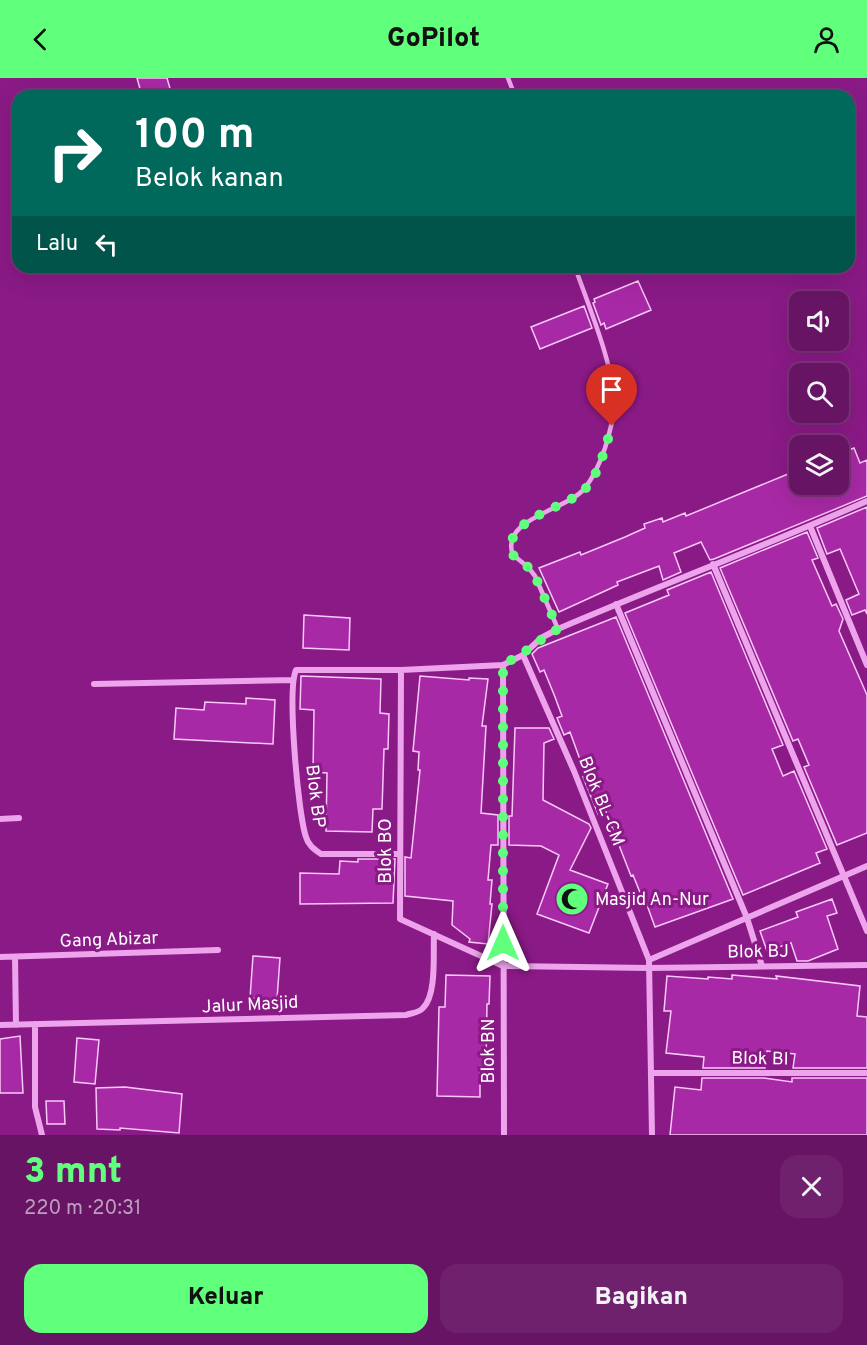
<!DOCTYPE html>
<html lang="id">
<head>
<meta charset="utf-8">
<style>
  :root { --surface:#681464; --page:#70216d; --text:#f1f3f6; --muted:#bd9ebf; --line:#7b3378; --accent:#60ff7c }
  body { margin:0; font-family:Overpass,sans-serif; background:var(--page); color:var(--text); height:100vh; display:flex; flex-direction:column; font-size:22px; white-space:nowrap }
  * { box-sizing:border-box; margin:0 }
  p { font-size:20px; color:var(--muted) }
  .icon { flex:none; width:33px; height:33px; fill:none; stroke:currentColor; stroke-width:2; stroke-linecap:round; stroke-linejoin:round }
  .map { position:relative; height:1057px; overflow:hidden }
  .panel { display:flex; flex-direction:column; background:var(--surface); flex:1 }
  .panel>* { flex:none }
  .guide { position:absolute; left:12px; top:12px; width:843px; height:183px; border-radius:18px; box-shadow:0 6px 24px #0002,0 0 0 2px var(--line); background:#00695c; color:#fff; overflow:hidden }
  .tools { position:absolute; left:789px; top:213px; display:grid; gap:12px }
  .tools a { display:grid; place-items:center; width:60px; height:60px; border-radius:12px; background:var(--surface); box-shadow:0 6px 24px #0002,0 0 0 2px var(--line); font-size:30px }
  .pin { position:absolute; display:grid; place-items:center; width:51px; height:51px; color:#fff; margin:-62px -26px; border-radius:50% 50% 50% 0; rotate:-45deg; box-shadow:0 0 6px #0007 }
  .pin .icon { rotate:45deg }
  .me { position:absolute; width:66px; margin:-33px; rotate:0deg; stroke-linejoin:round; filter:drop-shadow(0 0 4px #0008) }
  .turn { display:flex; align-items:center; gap:21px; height:126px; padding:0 24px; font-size:27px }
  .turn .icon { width:78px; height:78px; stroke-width:2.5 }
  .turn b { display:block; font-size:42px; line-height:51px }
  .then { display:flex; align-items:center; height:57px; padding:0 24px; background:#0003; gap:12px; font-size:22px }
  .round { display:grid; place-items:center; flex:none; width:63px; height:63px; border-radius:18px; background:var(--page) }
  .headline { display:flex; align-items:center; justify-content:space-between; height:102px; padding:0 24px }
  h1 { font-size:36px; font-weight:800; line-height:45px; color:var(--accent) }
  .action { display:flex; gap:12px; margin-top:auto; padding:12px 24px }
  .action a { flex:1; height:69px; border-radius:18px; background:var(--accent); color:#111; font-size:24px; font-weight:800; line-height:69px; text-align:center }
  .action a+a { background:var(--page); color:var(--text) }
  header { display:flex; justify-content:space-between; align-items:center; height:78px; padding:0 24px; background:var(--accent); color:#111; font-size:27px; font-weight:800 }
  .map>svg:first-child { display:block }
</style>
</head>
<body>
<header><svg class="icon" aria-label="back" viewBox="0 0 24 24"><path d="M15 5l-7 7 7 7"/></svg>GoPilot<svg class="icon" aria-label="person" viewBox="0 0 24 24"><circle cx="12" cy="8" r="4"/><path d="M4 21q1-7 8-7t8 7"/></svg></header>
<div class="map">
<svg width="867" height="1057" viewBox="0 0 867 1057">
  <rect width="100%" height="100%" fill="#8a1a86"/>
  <path fill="#a829a5" stroke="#f9c9f9" stroke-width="1.5" d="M137 0H167L171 14 155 18H142Z
    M638 203 651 232 606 251 604 245 601 247 593 225 595 224 594 221Z
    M584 228 592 250 540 271 531 249Z
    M854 370 860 385 867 382V418L714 481 710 482 701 464 674 475 681 494 663 502 659 488 617 504 618 507 559 534 539 490 580 474 581 477 625 459 645 450 644 446 662 440 663 444 685 435 686 438 788 396 789 398 800 393V406H838V376Z
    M867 429V536L865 532 852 537 846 522 859 516 840 471 827 476 817 450Z
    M807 454 818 480 812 482 832 528 836 526 843 541 839 553 867 617V755L837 767 804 689 809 687 798 661 793 663 720 490Z
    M711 494 783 667 772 671 783 698 794 693 827 771 816 775 820 785 743 817 625 535 669 517 667 512Z
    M304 537 350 540 349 572 303 570Z
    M616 539 733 821 655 849 643 816 641 817 633 797 631 798 603 726 598 736 583 699 586 698 570 654 564 657 557 640 562 638 555 619 544 592 540 594 532 576 538 570Z
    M301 598 381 601 380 635 389 636 388 671H384L382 731H373L372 754 326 753 327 695 313 694 314 632 300 631Z
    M420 598 469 602V600L488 601 482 648H486L481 735 498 737V767H491L488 802H492L490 826H492L488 866 469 864 470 861 452 847 453 823 405 818V779L411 780 420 692H418L419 674 413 673Z
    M246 620 275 622 273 666 174 661 176 630 204 632 205 624 246 626Z
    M515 650H549L554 661 544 665 543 722 589 746 591 750 570 792 608 806 589 855 537 836 559 777 541 768 509 767V738H512Z
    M358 781H395L393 825 300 826V795L339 796 340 783 358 784Z
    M832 821 837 835 827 838 838 871 808 883H797L791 865 767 873 760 853 798 839 796 834Z
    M253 878 280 880 277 921 250 920Z
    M446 897 490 898 489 926H487L486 988H480V1019L437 1018 439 929H445Z
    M732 897 777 901 776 898 860 908 857 938 867 939V990H793L795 976 767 973 765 990H703L704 979 666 975 671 933H664L667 898 708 901V899L732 901Z
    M20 958 23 1015H0V961Z
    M77 960 99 962 95 1006 74 1004Z
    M702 1000H764L792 1004V1000H867V1057H670L675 1009 701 1012Z
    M125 1009 182 1016 179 1055 120 1050V1052L97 1051 96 1010Z
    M46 1023H64L65 1046H47Z"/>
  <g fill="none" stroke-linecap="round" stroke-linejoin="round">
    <path stroke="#eda4ec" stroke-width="4.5" d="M508 0 515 18
      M558 551 535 498 528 489 513 477C499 441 567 432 584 411 594 399 600 385 605 370 609 357 613 344 614 330 617 295 587 224 575 189"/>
    <path stroke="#eda4ec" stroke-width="6" d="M810 448 867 587
      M713 486 867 853
      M616 526 747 840 762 888
      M523 577 574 693 649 882 652 1057
      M503 587 504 1057
      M401 592 400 841 503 888 649 890 867 887
      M94 606 293 602
      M0 741 19 740
      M400 776H321C314 771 308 767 306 759 298 736 287 612 296 592H401L503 587 523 577 541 560 558 551C661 507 765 468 867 423
      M0 879 218 872
      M15 879 16 947
      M649 882 867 788
      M35 946V1029L42 1057
      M0 947 406 937C411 935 419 935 423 930 437 917 433 875 434 856
      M652 995H867"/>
  </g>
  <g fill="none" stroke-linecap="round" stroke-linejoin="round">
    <path stroke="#60ff7c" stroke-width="10" stroke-dasharray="0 18" d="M503 865V586C524 577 538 562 558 551L535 498 528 489 513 477C500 443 562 431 582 414 599 399 605 369 612 348"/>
  </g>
  <defs>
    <g id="mosque-disc" transform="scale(1.725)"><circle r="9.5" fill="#60ff7c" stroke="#8a1a86"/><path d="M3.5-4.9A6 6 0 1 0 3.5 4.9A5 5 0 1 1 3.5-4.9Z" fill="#111"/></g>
  </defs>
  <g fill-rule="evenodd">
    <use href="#mosque-disc" x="572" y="821"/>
  </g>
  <g text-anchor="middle" stroke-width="6" stroke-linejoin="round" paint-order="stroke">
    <g font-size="18" fill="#fff" stroke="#8a1a86">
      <text transform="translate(316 718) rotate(83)" y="6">Blok BP</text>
      <text transform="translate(602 723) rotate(68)" y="6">Blok BL-CM</text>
      <text transform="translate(385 773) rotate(-90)" y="6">Blok BO</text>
      <text transform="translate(109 861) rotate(-2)" y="6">Gang Abizar</text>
      <text transform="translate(758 873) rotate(-1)" y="6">Blok BJ</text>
      <text transform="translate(250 926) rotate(-3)" y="6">Jalur Masjid</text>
      <text transform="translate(488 973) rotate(-90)" y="6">Blok BN</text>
      <text transform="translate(760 980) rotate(1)" y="6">Blok BI</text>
    </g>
    <g font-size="18" fill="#fff" stroke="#8a1a86" text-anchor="start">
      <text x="595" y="827">Masjid An-Nur</text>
    </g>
  </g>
</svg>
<div class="tools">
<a><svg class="icon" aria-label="sound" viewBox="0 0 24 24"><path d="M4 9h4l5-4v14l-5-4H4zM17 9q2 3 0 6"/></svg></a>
<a><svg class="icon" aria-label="search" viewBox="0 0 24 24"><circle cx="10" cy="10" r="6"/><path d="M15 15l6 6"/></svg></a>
<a><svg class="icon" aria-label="layers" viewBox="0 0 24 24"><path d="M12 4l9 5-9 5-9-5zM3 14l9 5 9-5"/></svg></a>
</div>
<div class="pin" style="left:612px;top:348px;background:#d93025"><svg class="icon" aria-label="arrive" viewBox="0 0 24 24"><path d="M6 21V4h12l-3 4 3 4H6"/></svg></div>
<svg class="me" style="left:503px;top:865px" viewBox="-20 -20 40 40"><path d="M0-17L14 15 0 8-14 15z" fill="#60ff7c" stroke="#fff" stroke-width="4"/></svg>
<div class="guide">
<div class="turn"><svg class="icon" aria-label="right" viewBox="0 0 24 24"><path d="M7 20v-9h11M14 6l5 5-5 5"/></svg><div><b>100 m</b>Belok kanan</div></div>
<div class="then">Lalu<svg class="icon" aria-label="left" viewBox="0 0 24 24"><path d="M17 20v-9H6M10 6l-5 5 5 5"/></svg></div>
</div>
</div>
<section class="panel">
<div class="headline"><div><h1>3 mnt</h1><p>220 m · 20:31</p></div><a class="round"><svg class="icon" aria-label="close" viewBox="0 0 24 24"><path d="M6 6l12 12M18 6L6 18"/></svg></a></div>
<div class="action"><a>Keluar</a><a>Bagikan</a></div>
</section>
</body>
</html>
